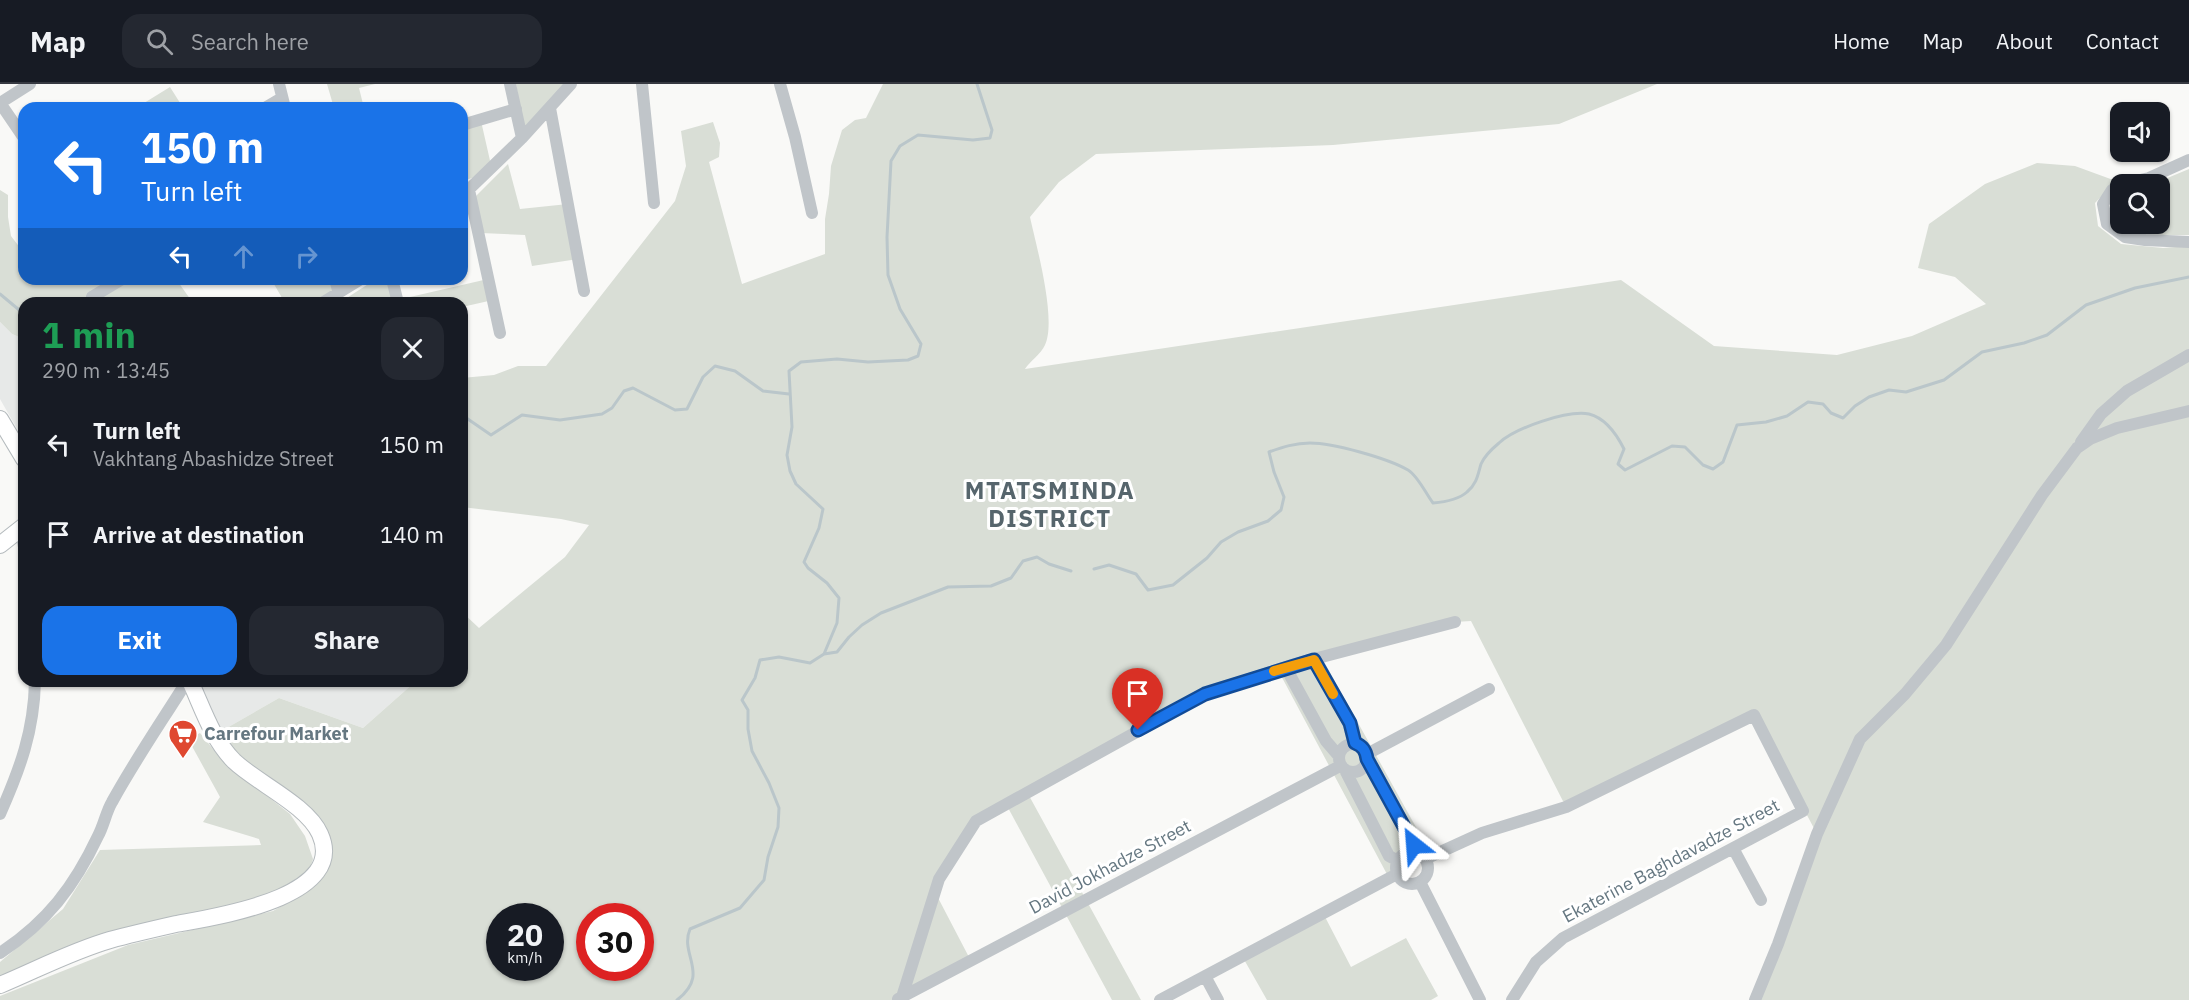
<!DOCTYPE html>
<html lang="en">
<head>
<meta charset="utf-8">
<style>
  :root { --surface:#171b24; --page:#242831; --text:#f1f3f6; --muted:#9ea1a6; --line:#363941; --accent:#1a73e8 }
  body { margin:0; font-family:"IBM Plex Sans",sans-serif; background:var(--page); color:var(--text); height:100vh; display:flex; flex-direction:column; font-size:22px; white-space:nowrap }
  * { box-sizing:border-box; margin:0 }
  p { font-size:20px; color:var(--muted) }
  .icon { flex:none; width:33px; height:33px; fill:none; stroke:currentColor; stroke-width:2; stroke-linecap:round; stroke-linejoin:round }
  .map { position:relative; flex:1; overflow:hidden }
  .panel { position:absolute; left:18px; top:213px; width:450px; height:390px; display:flex; flex-direction:column; background:var(--surface); border-radius:18px; box-shadow:0 2px 4px #0004 }
  .panel>* { flex:none }
  .guide { position:absolute; left:18px; top:18px; width:450px; height:183px; border-radius:18px; box-shadow:0 2px 4px #0004; background:#1a73e8; color:#fff; overflow:hidden }
  .tools { position:absolute; left:2110px; top:18px; display:grid; gap:12px }
  .tools a { display:grid; place-items:center; width:60px; height:60px; border-radius:12px; background:var(--surface); box-shadow:0 2px 4px #0004; font-size:30px }
  .speed { position:absolute; left:486px; top:819px; display:flex; gap:12px; font-size:30px; font-weight:700; text-align:center }
  .speed>* { display:grid; place-content:center; width:78px; height:78px; border-radius:50%; background:var(--surface); box-shadow:0 2px 4px #0004; line-height:1 }
  .speed small { font-size:15px; font-weight:400 }
  .speed .limit { border:9px solid #d22; background:#fff; color:#111 }
  .pin { position:absolute; display:grid; place-items:center; width:51px; height:51px; color:#fff; margin:-62px -26px; border-radius:50% 50% 50% 0; rotate:-45deg; box-shadow:0 0 6px #0007 }
  .pin .icon { rotate:45deg }
  .me { position:absolute; width:66px; margin:-33px; rotate:332deg; stroke-linejoin:round; filter:drop-shadow(0 0 4px #0008) }
  .turn { display:flex; align-items:center; gap:21px; height:126px; padding:0 24px; font-size:27px }
  .turn .icon { width:78px; height:78px; stroke-width:2.5 }
  .turn b { display:block; font-size:42px; line-height:51px }
  .lanes { display:flex; align-items:center; height:57px; padding:0 24px; background:#0003; justify-content:center; gap:30px; direction:ltr }
  .lanes .off { opacity:.35 }
  .round { display:grid; place-items:center; flex:none; width:63px; height:63px; border-radius:18px; background:var(--page) }
  .head { display:flex; align-items:center; justify-content:space-between; height:102px; padding:0 24px }
  h1 { font-size:36px; font-weight:800; line-height:45px; color:#1e9e55 }
  .button { display:flex; gap:12px; margin-top:auto; padding:12px 24px }
  .button a { flex:1; height:69px; border-radius:18px; background:var(--accent); color:#fff; font-size:24px; font-weight:800; line-height:69px; text-align:center }
  .button a+a { background:var(--page); color:var(--text) }
  ul { padding:0; list-style:none }
  li { display:flex; align-items:center; gap:18px; height:90px; padding:0 24px }
  li div { flex:1 }
  li b { display:block; font-size:22px }
  li em { font-style:normal }
  header { display:flex; align-items:center; gap:36px; box-sizing:border-box; height:84px; padding:0 30px; background:var(--surface); border-bottom:2px solid var(--line) }
  header strong { font-size:28px }
  nav { display:flex; gap:33px; margin-inline-start:auto; font-size:21px }
  .search { width:420px; height:54px; background:var(--page); display:flex; align-items:center; gap:15px; box-sizing:border-box; padding:0 21px; border-radius:18px; color:var(--muted); font-size:22px }
  .map>svg:first-child { display:block }
</style>
</head>
<body>
<header>
<strong>Map</strong>
<div class="search"><svg class="icon" aria-label="search" viewBox="0 0 24 24"><circle cx="10" cy="10" r="6"/><path d="M15 15l6 6"/></svg>Search here</div>
<nav><a>Home</a><a>Map</a><a>About</a><a>Contact</a></nav>
</header>
<div class="map">
<svg width="2189" height="916" viewBox="0 0 2189 916">
  <rect width="100%" height="100%" fill="#f9f9f7"/>
  <path fill="#e7e9e8" d="M0 238 12 250 24 255V357L0 315Z
    M197 597H416L363 644 279 614 218 649Z"/>
  <path fill="#d9ded6" fill-rule="evenodd" d="M327 0H375L359 4 364 24H334Z
    M516 0H564L524 45Z
    M883 0H1657L1559 40 1333 61 1096 70 1059 98 1030 133C1036 161 1057 235 1045 261 1041 270 1030 277 1025 285L1621 196 1714 262 1837 271 1912 252 1986 220 1955 193 1918 184 1929 140 1985 100 2037 79 2075 82 2116 97 2095 119 2098 142 2121 160 2163 164 2189 162V916H1755L1817 750 1754 631 1566 723 1471 537 1455 538 1322 574 1432 772 1419 770 1397 790 1389 794 1278 586 1205 610 1027 708 1141 916H1112L1006 720 976 737 935 808 971 877 897 916H0V912L128 861 273 827 313 804 325 790 330 773 328 751 242 679 218 649 279 614 363 644 416 597H462V528L479 544 565 473 589 441 561 435 462 423V294L494 291 518 282H546L675 117 686 82 681 47 713 38 720 59 719 73 709 78 742 200 825 170V135L829 110 831 82 842 46 855 36 866 34ZM500 832H550V884H500ZM590 832H640V884H590Z
    M170 3 182 22 178 24H136Z
    M481 37 491 81 479 92 462 97V43Z
    M508 80 520 125 568 120 578 175 532 182 525 151 481 149 473 115Z
    M2189 85V151H2145L2136 140H2160V100H2153Z
    M0 106 8 111V133L11 152 24 169V195H125L127 198 132 195H176L193 219H24V255L12 250 0 238Z
    M271 195H332L336 208 314 219H285Z
    M376 195H389L395 219H339Z
    M488 195 493 216 462 223V219H398L397 216Z
    M200 649 222 676 290 730 305 752 313 775 309 788 294 801 245 820 0 895V878L63 825 100 766 261 761 259 755 203 738 220 713 188 655Z
    M1323 829 1351 883 1406 854 1438 912 1431 916H1267L1242 872Z"/>
  <g fill="none" stroke-linecap="round" stroke-linejoin="round">
    <path stroke="#bac6ca" stroke-width="3" d="M0 210 24 230
      M462 331 491 351 522 331 560 336 602 330 612 324 624 307 633 304 675 326 687 325 703 293 715 282 735 287 763 307 789 310
      M1094 485 1109 481 1136 490 1148 506 1173 501 1207 474 1221 458 1238 448 1268 437 1281 426 1284 413 1274 388 1269 368C1283 363 1295 359 1310 359 1333 359 1387 374 1408 386 1418 392 1426 410 1433 419 1445 418 1458 416 1467 408 1477 400 1478 390 1481 380 1484 373 1493 364 1499 359 1515 344 1567 326 1589 330 1605 334 1617 351 1624 365L1618 380 1625 386 1672 362 1685 363 1703 381 1713 385 1723 378 1737 341 1766 338 1787 332 1808 318 1823 320 1831 329 1843 334 1855 322 1869 313 1889 306 1906 308 1944 296 1982 268 2024 259 2047 251 2086 221 2135 204 2189 193
      M824 570 837 568 849 553 862 541 881 529 948 503 991 502 1011 494 1023 477 1037 473 1049 480 1071 487
      M677 916C711 890 679 871 690 845L740 824 764 796 768 773 778 743 779 724 769 699 752 667 748 645V626L742 616 755 594 760 576 779 573 810 579 824 570 837 539 839 514 827 499 808 484 804 478 819 444 823 425 796 400 790 387 787 371 792 343 789 287 801 278 837 275 868 278 908 276 918 272 921 260 900 225 888 191 887 153 891 77 900 62 918 51 973 56 990 54 992 46 977 0"/>
    <g stroke="#b4babd" stroke-width="18">
      <path id="major" d="M0 335 24 375
        M0 461 24 442
        M0 901C36 886 72 867 110 856 132 850 154 845 176 840 213 833 349 814 320 750 307 721 257 699 234 677 212 655 203 625 190 597"/>
    </g>
    <path stroke="#c0c5c9" stroke-width="12" d="M279 0 285 24
      M510 0 522 54
      M642 0 654 119
      M780 0 795 53 812 129
      M265 24 282 14
      M550 24 584 207
      M462 41 516 25
      M24 54 0 19 30 0
      M2123 100 2149 94 2189 76
      M2121 102 2112 106 2103 120 2107 140 2125 153 2145 156 2189 158
      M469 106 500 249
      M462 112 522 54 571 0
      M335 195 339 210
      M392 195 398 219
      M92 213 122 195
      M322 219 361 195
      M2081 358 2101 330 2127 307 2189 271
      M21 444 24 463
      M1314 576 1350 639 1355 659
      M1286 584 1326 657 1338 671
      M1339 674a14 14 0 1 1 28 0a14 14 0 1 1-28 0Z
      M1367 670 1489 605
      M1367 675 1415 761 1414 768
      M1345 686 1389 772 1398 777
      M0 730C20 685 34 647 35 597
      M1733 764 1761 816
      M1396 784a16 16 0 1 1 32 0a16 16 0 1 1-32 0Z
      M1425 775 1482 749 1566 723 1754 631 1803 727 1563 854 1536 878 1512 916
      M1420 798 1480 916
      M0 869C47 838 74 803 98 752 104 741 106 728 112 718 135 676 162 637 187 597
      M1205 892 1218 916
      M902 913 939 795 976 737 1205 610 1295 580 1455 538
      M898 915 1340 682
      M1160 916 1397 790
      M1755 916 1778 860 1817 750 1860 655 1905 610 1946 561 2042 411 2077 364 2090 355 2117 344 2189 327"/>
    <use href="#major" stroke="#fff" stroke-width="16"/>
  </g>
  <g fill="none" stroke-linecap="round" stroke-linejoin="round">
    <g stroke="#114b97" stroke-width="15">
      <path id="route" d="M1138 646 1205 610 1314 576 1350 639 1355 659C1363 662 1366 667 1367 675L1414 761"/>
    </g>
    <use href="#route" stroke="#1a73e8" stroke-width="10"/>
    <path stroke="#f59e0b" stroke-width="10" d="M1274 587 1314 576 1333 610"/>
  </g>
  <defs>
    <g id="supermarket-pin" transform="scale(1.5)"><path d="M0 17L-7.5 6A9.5 9.5 0 1 1 7.5 6Z" fill="#df4830" stroke="#fff"/><path d="M-6-5.5h2.5l.6 2H6L4.5 2H-2.5L-4.4-4H-6ZM-1.5 3.2a1.3 1.3 0 1 0 .1 0ZM3 3.2a1.3 1.3 0 1 0 .1 0Z" fill="#fff"/></g>
  </defs>
  <g fill-rule="evenodd">
    <use href="#supermarket-pin" x="183" y="650"/>
  </g>
  <g text-anchor="middle" stroke-width="6" stroke-linejoin="round" paint-order="stroke">
    <g font-size="18" font-weight="bold" fill="#657781" stroke="#fff" text-anchor="start">
      <text x="204" y="656">Carrefour Market</text>
    </g>
    <g font-size="18" fill="#657781" stroke="#fff">
      <text transform="translate(1671 777) rotate(-28)" y="6">Ekaterine Baghdavadze Street</text>
      <text transform="translate(1110 783) rotate(-28)" y="6">David Jokhadze Street</text>
    </g>
    <g font-size="24" font-weight="bold" letter-spacing="1.5" fill="#56656c" stroke="#fff">
      <text x="1050" y="415">MTATSMINDA<tspan x="1050" dy="28">DISTRICT</tspan></text>
    </g>
  </g>
</svg>
<div class="tools">
<a><svg class="icon" aria-label="sound" viewBox="0 0 24 24"><path d="M4 9h4l5-4v14l-5-4H4zM17 9q2 3 0 6"/></svg></a>
<a><svg class="icon" aria-label="search" viewBox="0 0 24 24"><circle cx="10" cy="10" r="6"/><path d="M15 15l6 6"/></svg></a>
</div>
<div class="speed"><div>20<small>km/h</small></div><div class="limit">30</div></div>
<div class="pin" style="left:1138px;top:646px;background:#d93025"><svg class="icon" aria-label="arrive" viewBox="0 0 24 24"><path d="M6 21V4h12l-3 4 3 4H6"/></svg></div>
<svg class="me" style="left:1414px;top:761px" viewBox="-20 -20 40 40"><path d="M0-17L14 15 0 8-14 15z" fill="#1a73e8" stroke="#fff" stroke-width="4"/></svg>
<div class="guide">
<div class="turn"><svg class="icon" aria-label="left" viewBox="0 0 24 24"><path d="M17 20v-9H6M10 6l-5 5 5 5"/></svg><div><b>150 m</b>Turn left</div></div>
<div class="lanes"><svg class="icon" aria-label="left" viewBox="0 0 24 24"><path d="M17 20v-9H6M10 6l-5 5 5 5"/></svg><svg class="icon off" aria-label="ahead" viewBox="0 0 24 24"><path d="M12 20V5M6 11l6-6 6 6"/></svg><svg class="icon off" aria-label="right" viewBox="0 0 24 24"><path d="M7 20v-9h11M14 6l5 5-5 5"/></svg></div>
</div>
<section class="panel">
<div class="head"><div><h1>1 min</h1><p>290 m · 13:45</p></div><a class="round"><svg class="icon" aria-label="close" viewBox="0 0 24 24"><path d="M6 6l12 12M18 6L6 18"/></svg></a></div>
<ul>
<li><svg class="icon" aria-label="left" viewBox="0 0 24 24"><path d="M17 20v-9H6M10 6l-5 5 5 5"/></svg><div><b>Turn left</b><p>Vakhtang Abashidze Street</p></div><em>150 m</em></li>
<li><svg class="icon" aria-label="arrive" viewBox="0 0 24 24"><path d="M6 21V4h12l-3 4 3 4H6"/></svg><div><b>Arrive at destination</b></div><em>140 m</em></li>
</ul>
<div class="button"><a>Exit</a><a>Share</a></div>
</section>
</div>
</body>
</html>
